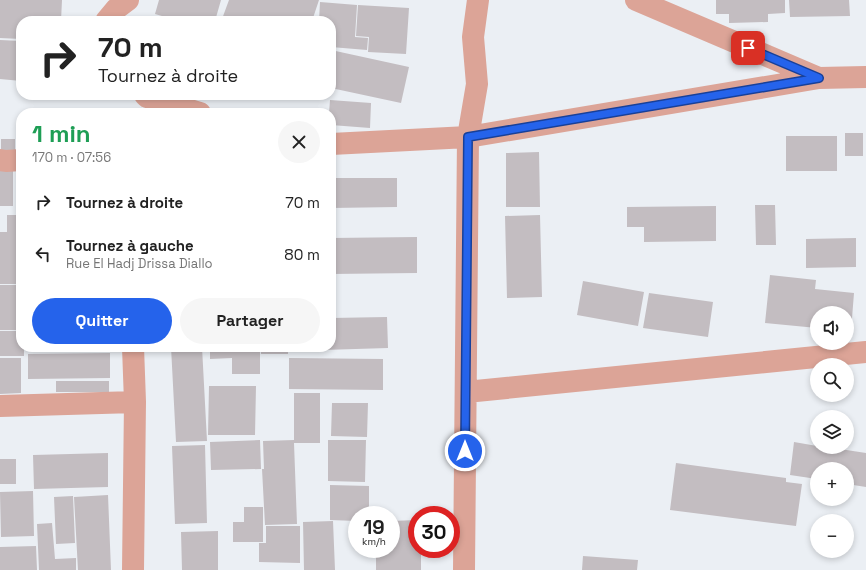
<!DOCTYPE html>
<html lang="fr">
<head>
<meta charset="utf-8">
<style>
  :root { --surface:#fff; --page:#f6f6f6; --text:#222; --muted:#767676; --accent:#2563eb }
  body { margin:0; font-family:"Space Grotesk",sans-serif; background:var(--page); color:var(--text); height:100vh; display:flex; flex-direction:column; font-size:15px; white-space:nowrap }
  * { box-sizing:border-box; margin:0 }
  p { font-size:13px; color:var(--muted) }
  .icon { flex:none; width:22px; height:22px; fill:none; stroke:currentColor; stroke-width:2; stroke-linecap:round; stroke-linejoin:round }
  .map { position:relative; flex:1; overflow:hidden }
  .drawer { position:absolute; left:16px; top:108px; width:320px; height:244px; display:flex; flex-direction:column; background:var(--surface); border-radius:16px; box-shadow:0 2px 6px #0003 }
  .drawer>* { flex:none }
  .guide { position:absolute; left:16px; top:16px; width:320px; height:84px; border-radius:16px; box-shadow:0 2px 6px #0003; background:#fff; color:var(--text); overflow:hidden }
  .fabs { position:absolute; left:810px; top:306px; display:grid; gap:8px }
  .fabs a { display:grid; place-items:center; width:44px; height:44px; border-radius:50%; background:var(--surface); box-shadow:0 2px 6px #0003; font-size:20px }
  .speed { position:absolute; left:348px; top:506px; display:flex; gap:8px; font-size:20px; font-weight:700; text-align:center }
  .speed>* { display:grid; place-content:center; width:52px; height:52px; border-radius:50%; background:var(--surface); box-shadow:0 2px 6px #0003; line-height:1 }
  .speed small { font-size:10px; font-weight:400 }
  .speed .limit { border:6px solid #d22; background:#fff; color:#111 }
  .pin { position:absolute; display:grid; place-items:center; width:34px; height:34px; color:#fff; margin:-17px; border-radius:8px; box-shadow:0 2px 6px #0006 }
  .me { position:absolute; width:44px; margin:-22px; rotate:0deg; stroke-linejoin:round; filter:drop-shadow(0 0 3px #0008) }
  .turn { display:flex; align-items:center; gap:14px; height:84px; padding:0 16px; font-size:18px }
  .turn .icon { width:52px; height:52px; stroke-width:2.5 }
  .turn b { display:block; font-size:28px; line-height:34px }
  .round { display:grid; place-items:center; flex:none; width:42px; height:42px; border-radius:21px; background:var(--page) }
  .summary { display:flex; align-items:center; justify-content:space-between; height:68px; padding:0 16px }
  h1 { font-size:24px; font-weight:700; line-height:30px; color:#1e9e55 }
  .button { display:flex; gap:8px; margin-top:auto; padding:8px 16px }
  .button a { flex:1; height:46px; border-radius:24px; background:var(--accent); color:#fff; font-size:16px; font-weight:700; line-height:46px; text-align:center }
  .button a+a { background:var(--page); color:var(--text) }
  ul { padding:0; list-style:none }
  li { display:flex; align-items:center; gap:12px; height:52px; padding:0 16px }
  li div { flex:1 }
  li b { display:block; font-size:15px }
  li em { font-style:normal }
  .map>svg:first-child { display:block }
</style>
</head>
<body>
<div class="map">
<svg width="866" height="570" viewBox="0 0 866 570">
  <rect width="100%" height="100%" fill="#ebeff4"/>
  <path fill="#c3bdc1" d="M0 0H62L61 21H21V39L0 38Z
    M159 0H221L215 21H207L197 18 196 21H179L155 14Z
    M229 0H319L312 21H228L222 19Z
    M716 0H785V13L768 14V22L729 23V14H716Z
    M789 0H849L850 16 790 17Z
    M320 2 357 5 355 37 368 38 367 50 331 47V21H319Z
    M358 5 409 8 406 54 368 52 369 37 356 36Z
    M0 40 21 41V81L0 79Z
    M331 50 409 67 401 103 331 88Z
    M330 100 371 103 370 128 331 125V113H329Z
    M20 133H21V147L19 146Z
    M845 133H863V156H845Z
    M786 136H837V171H786Z
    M1 139H15V153H1Z
    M539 152 540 207H506V153Z
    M0 169H13V206H0Z
    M331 178H397V207L331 208Z
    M755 205H775L776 245H756Z
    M716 206V241L644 242V227H627V207Z
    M7 215H21V284H0V232H7Z
    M540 215 542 297 507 298 505 216Z
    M417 237V273L331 274V238Z
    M856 238V267L806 268V239Z
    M770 275 816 280 815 289 854 293 851 331H847V313H817V328L765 323Z
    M583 281 644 292 638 326 577 315Z
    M0 285H21V330H0Z
    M649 293 713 302 708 337 643 328Z
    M387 317 388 348 323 350V347H331V318Z
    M0 331H21V347H24V356H0Z
    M171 347H202L207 441 176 442Z
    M210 347H260V374H232V358L210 359Z
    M261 347H288V354H261Z
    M110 353V378L28 379V354Z
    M0 358H21V393L0 394Z
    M289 358 383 359V390L289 389Z
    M56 381H109V392H56Z
    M209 386H256L255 435H208Z
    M294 393H320V443H294L297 524 265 525 262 469H264L263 441 294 440Z
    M332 403H368L367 437 331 436Z
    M260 440 261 469 211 470 210 442Z
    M328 440H366L365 482 328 481Z
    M794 442 817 446V447H827L866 453V487L847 484V469H817V479L790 475Z
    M205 445 207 523 175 524 172 446Z
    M108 453V487L34 489 33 455Z
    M0 459H16V484H0Z
    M676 463 786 478V482L802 484 796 526 670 510Z
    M330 485 369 486V515H357V521L330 520Z
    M33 491 34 536 1 537 0 492Z
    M108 495 111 570H78L74 497Z
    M73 496 75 543 56 544 54 497Z
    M244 507H263V542H233V522H244Z
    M417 520V549H421V570H376V549H391V521Z
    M333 521 335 570H304L303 522Z
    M52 523 55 559 76 558V570H39L37 524Z
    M266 526H300V563L259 562V543H266Z
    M218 531V570H182L181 532Z
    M36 546 37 570H0V547Z
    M583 556 638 560 637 570H582Z"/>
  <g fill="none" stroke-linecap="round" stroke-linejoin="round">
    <path stroke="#dca497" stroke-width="22" d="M636 0 819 78 866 77
      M106 21 116 9 128 0
      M145 95 147 97 200 113
      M331 144 468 137 819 78
      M0 160 6 161 21 160
      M133 347 135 402 133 570
      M466 392 866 352
      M0 406 135 402
      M464 570 468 137 477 84 473 37 478 0"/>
  </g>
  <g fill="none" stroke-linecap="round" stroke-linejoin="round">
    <g stroke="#184099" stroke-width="10">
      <path id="route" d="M465 451 468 137 819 78 748 48"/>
    </g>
    <use href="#route" stroke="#2563eb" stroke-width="7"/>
  </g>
</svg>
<div class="fabs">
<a><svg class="icon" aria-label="sound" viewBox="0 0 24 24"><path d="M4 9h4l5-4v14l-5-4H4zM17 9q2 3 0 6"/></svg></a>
<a><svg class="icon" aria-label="search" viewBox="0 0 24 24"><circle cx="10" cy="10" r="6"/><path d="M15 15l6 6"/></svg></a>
<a><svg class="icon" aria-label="layers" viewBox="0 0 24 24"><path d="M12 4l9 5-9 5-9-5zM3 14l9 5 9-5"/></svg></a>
<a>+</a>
<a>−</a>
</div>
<div class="speed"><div>19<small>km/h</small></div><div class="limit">30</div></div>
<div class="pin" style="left:748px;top:48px;background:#d93025"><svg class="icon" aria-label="arrive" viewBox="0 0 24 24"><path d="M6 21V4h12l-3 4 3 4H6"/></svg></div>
<svg class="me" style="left:465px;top:451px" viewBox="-20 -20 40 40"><circle r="17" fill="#2563eb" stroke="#fff" stroke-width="3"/><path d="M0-11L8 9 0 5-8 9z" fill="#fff"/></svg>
<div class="guide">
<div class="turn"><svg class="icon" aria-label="right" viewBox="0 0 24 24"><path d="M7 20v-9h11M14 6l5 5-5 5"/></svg><div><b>70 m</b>Tournez à droite</div></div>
</div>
<section class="drawer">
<div class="summary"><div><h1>1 min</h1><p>170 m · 07:56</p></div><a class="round"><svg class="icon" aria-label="close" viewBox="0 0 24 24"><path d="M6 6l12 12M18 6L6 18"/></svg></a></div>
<ul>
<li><svg class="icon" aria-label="right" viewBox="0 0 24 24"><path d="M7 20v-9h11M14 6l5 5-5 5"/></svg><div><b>Tournez à droite</b></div><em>70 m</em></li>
<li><svg class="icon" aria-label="left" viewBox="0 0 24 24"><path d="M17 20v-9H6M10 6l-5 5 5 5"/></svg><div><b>Tournez à gauche</b><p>Rue El Hadj Drissa Diallo</p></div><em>80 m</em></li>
</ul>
<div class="button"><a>Quitter</a><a>Partager</a></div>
</section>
</div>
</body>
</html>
